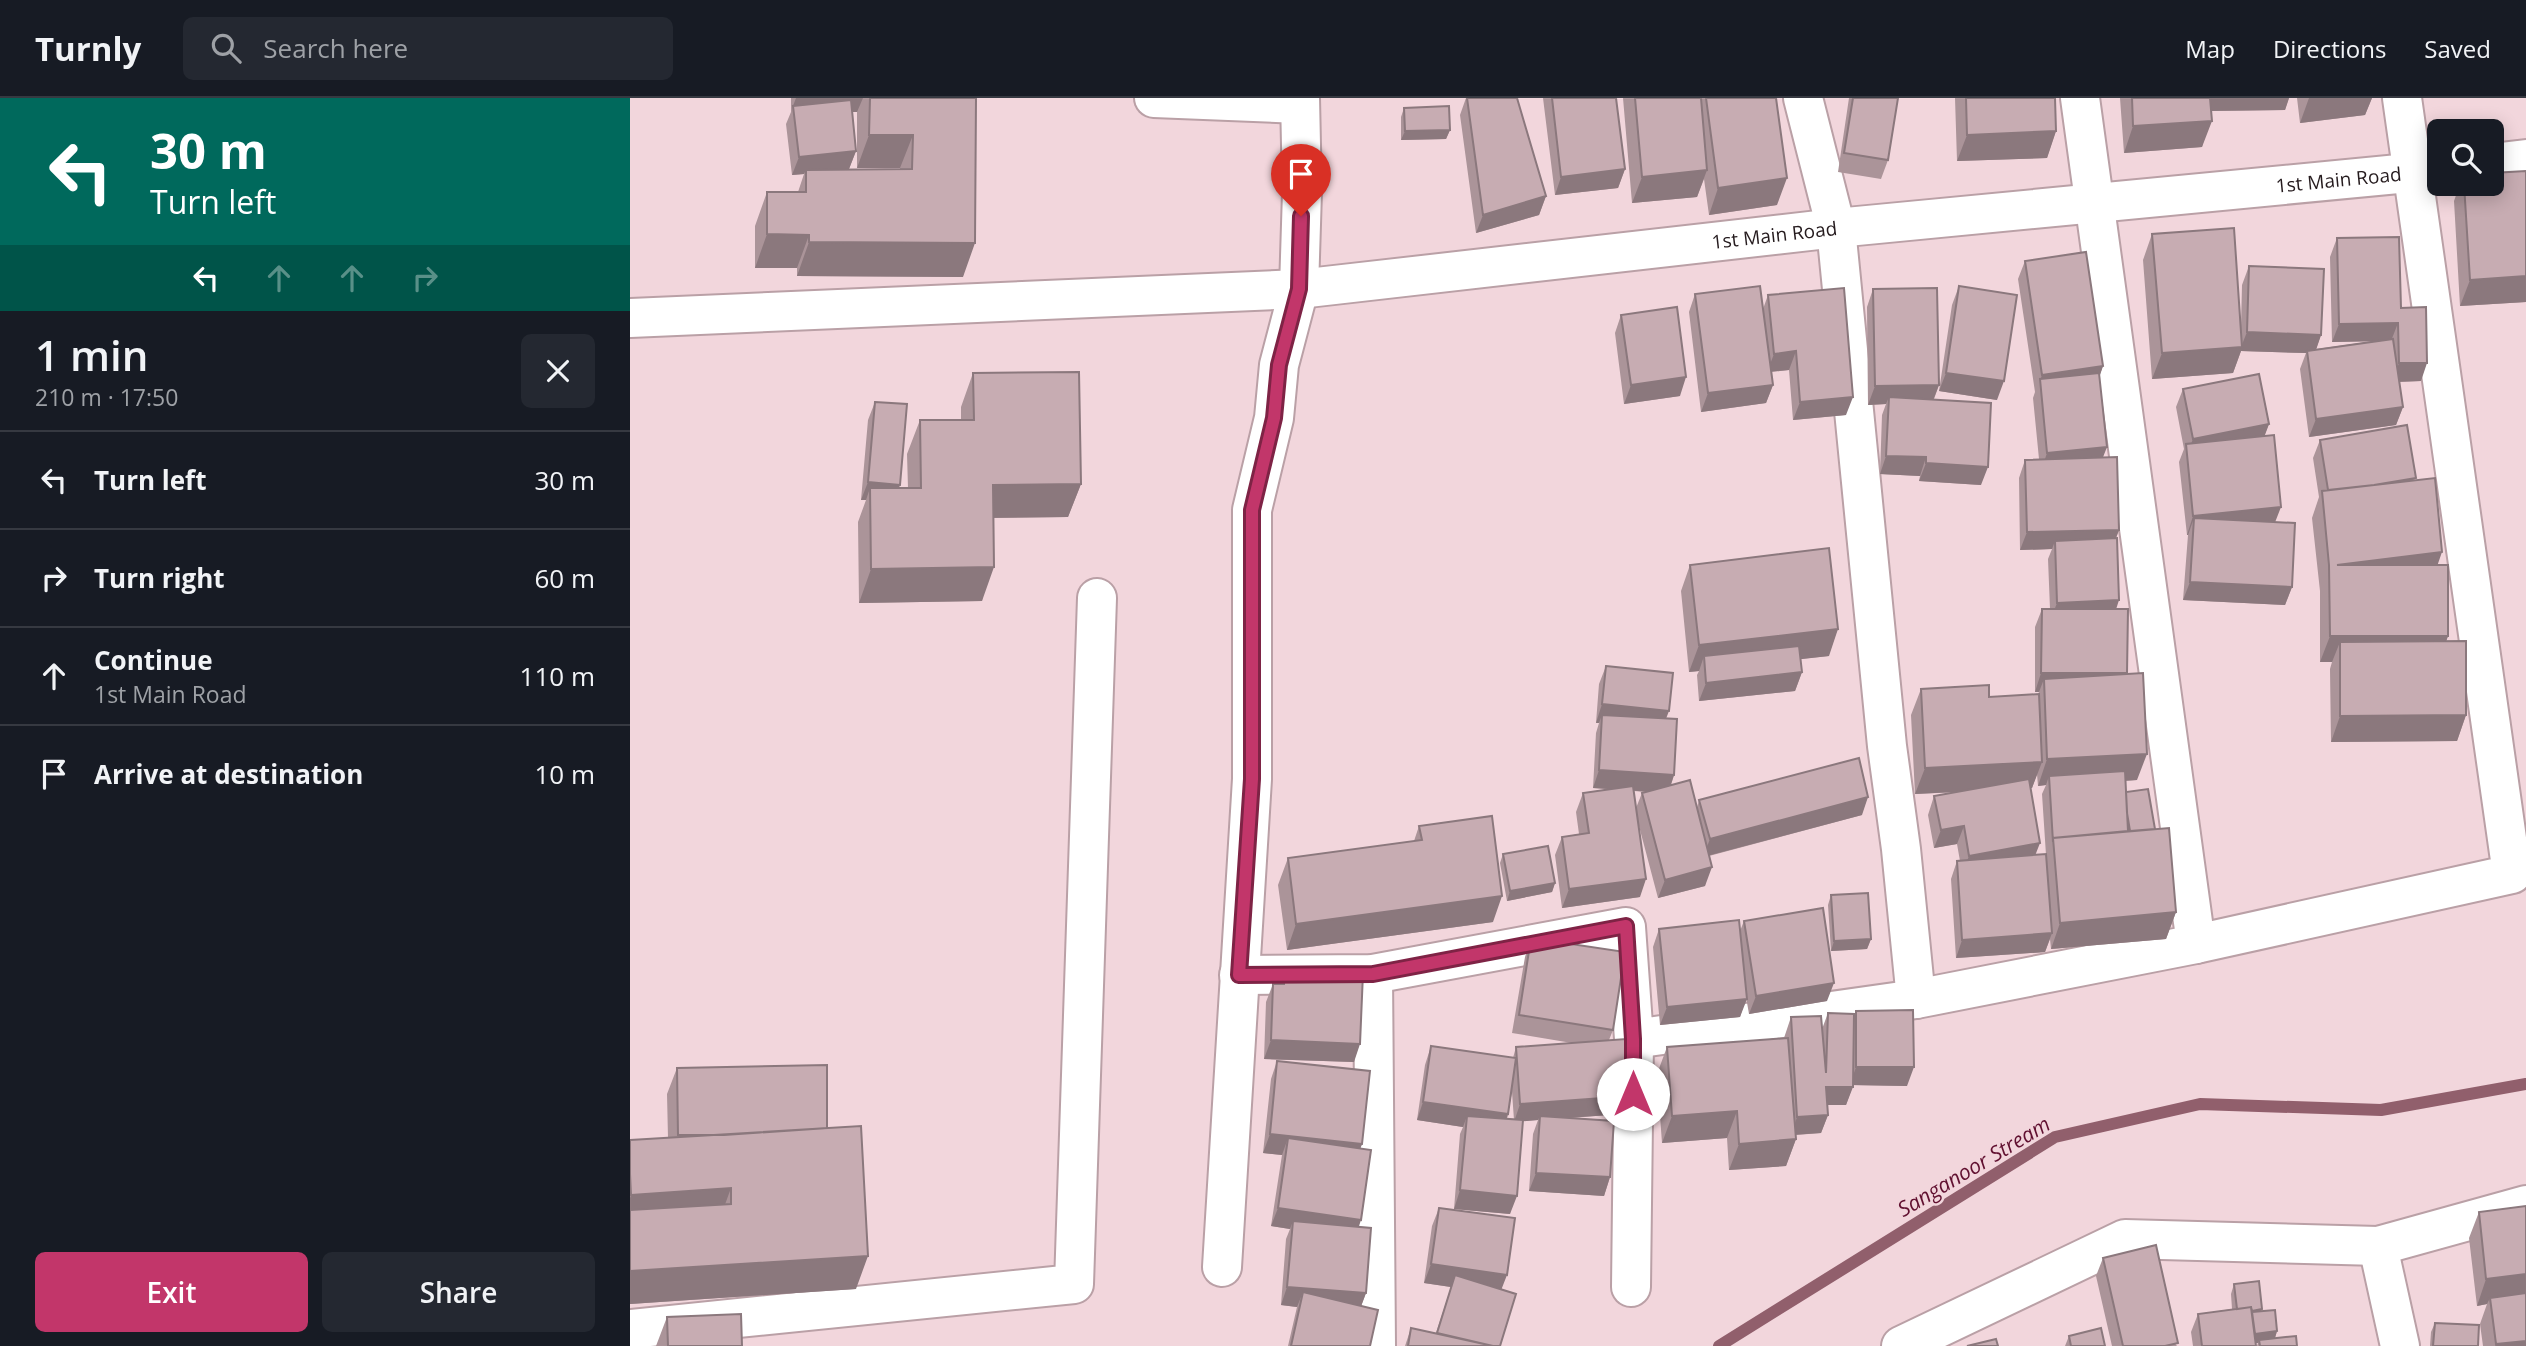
<!DOCTYPE html>
<html lang="en">
<head>
<meta charset="utf-8">
<style>
  :root { --surface:#171b24; --page:#242831; --text:#f1f3f6; --muted:#9ea1a6; --line:#363941; --accent:#c2366a }
  body { margin:0; font-family:"Open Sans",sans-serif; background:var(--page); color:var(--text); height:100vh; display:flex; flex-direction:column; font-size:26px; white-space:nowrap }
  * { box-sizing:border-box; margin:0 }
  p { font-size:23px; color:var(--muted) }
  .icon { flex:none; width:38px; height:38px; fill:none; stroke:currentColor; stroke-width:2; stroke-linecap:round; stroke-linejoin:round }
  .map { position:relative; flex:1; overflow:hidden }
  .sheet { display:flex; flex-direction:column; background:var(--surface); width:630px }
  .sheet>* { flex:none }
  .top-card { background:#00695c; color:#fff; overflow:hidden }
  .tools { position:absolute; left:1797px; top:21px; display:grid; gap:14px }
  .tools a { display:grid; place-items:center; width:77px; height:77px; border-radius:10px; background:var(--surface); box-shadow:0 4px 18px #0003; font-size:35px }
  .pin { position:absolute; display:grid; place-items:center; width:60px; height:60px; color:#fff; margin:-72px -30px; border-radius:50% 50% 50% 0; rotate:-45deg; box-shadow:0 0 7px #0007 }
  .pin .icon { rotate:45deg }
  .me { position:absolute; width:77px; margin:-38px; rotate:0deg; stroke-linejoin:round; filter:drop-shadow(0 0 5px #0008) }
  .turn { display:flex; align-items:center; gap:24px; height:147px; padding:0 35px; font-size:32px }
  .turn .icon { width:91px; height:91px; stroke-width:2.5 }
  .turn b { display:block; font-size:49px; line-height:60px }
  .lanes { display:flex; align-items:center; height:66px; padding:0 35px; background:#0003; justify-content:center; gap:35px; direction:ltr }
  .lanes .off { opacity:.35 }
  .round { display:grid; place-items:center; flex:none; width:74px; height:74px; border-radius:10px; background:var(--page) }
  .head { display:flex; align-items:center; justify-content:space-between; height:119px; padding:0 35px }
  h1 { font-size:42px; font-weight:600; line-height:52px }
  .button { display:flex; gap:14px; margin-top:auto; padding:14px 35px }
  .button a { flex:1; height:80px; border-radius:10px; background:var(--accent); color:#fff; font-size:28px; font-weight:600; line-height:80px; text-align:center }
  .button a+a { background:var(--page); color:var(--text) }
  ul { padding:0; list-style:none }
  li { display:flex; align-items:center; gap:21px; height:98px; padding:0 35px; border-top:2px solid var(--line) }
  li div { flex:1 }
  li b { display:block; font-size:26px }
  li em { font-style:normal }
  header { display:flex; align-items:center; gap:42px; box-sizing:border-box; height:98px; padding:0 35px; background:var(--surface); border-bottom:2px solid var(--line) }
  header strong { font-size:33px }
  nav { display:flex; gap:38px; margin-inline-start:auto; font-size:24px }
  .search { width:490px; height:63px; background:var(--page); display:flex; align-items:center; gap:18px; box-sizing:border-box; padding:0 24px; border-radius:10px; color:var(--muted); font-size:26px }
  main { display:flex; flex:1; min-height:0 }
  .map>svg:first-child { display:block }
</style>
</head>
<body>
<header>
<strong>Turnly</strong>
<div class="search"><svg class="icon" aria-label="search" viewBox="0 0 24 24"><circle cx="10" cy="10" r="6"/><path d="M15 15l6 6"/></svg>Search here</div>
<nav><a>Map</a><a>Directions</a><a>Saved</a></nav>
</header>
<main>
<section class="sheet">
<div class="top-card">
<div class="turn"><svg class="icon" aria-label="left" viewBox="0 0 24 24"><path d="M17 20v-9H6M10 6l-5 5 5 5"/></svg><div><b>30 m</b>Turn left</div></div>
<div class="lanes"><svg class="icon" aria-label="left" viewBox="0 0 24 24"><path d="M17 20v-9H6M10 6l-5 5 5 5"/></svg><svg class="icon off" aria-label="ahead" viewBox="0 0 24 24"><path d="M12 20V5M6 11l6-6 6 6"/></svg><svg class="icon off" aria-label="ahead" viewBox="0 0 24 24"><path d="M12 20V5M6 11l6-6 6 6"/></svg><svg class="icon off" aria-label="right" viewBox="0 0 24 24"><path d="M7 20v-9h11M14 6l5 5-5 5"/></svg></div>
</div>
<div class="head"><div><h1>1 min</h1><p>210 m · 17:50</p></div><a class="round"><svg class="icon" aria-label="close" viewBox="0 0 24 24"><path d="M6 6l12 12M18 6L6 18"/></svg></a></div>
<ul>
<li><svg class="icon" aria-label="left" viewBox="0 0 24 24"><path d="M17 20v-9H6M10 6l-5 5 5 5"/></svg><div><b>Turn left</b></div><em>30 m</em></li>
<li><svg class="icon" aria-label="right" viewBox="0 0 24 24"><path d="M7 20v-9h11M14 6l5 5-5 5"/></svg><div><b>Turn right</b></div><em>60 m</em></li>
<li><svg class="icon" aria-label="ahead" viewBox="0 0 24 24"><path d="M12 20V5M6 11l6-6 6 6"/></svg><div><b>Continue</b><p>1st Main Road</p></div><em>110 m</em></li>
<li><svg class="icon" aria-label="arrive" viewBox="0 0 24 24"><path d="M6 21V4h12l-3 4 3 4H6"/></svg><div><b>Arrive at destination</b></div><em>10 m</em></li>
</ul>
<div class="button"><a>Exit</a><a>Share</a></div>
</section>
<div class="map">
<svg width="1896" height="1248" viewBox="0 0 1896 1248">
  <rect width="100%" height="100%" fill="#f2d6dc"/>
  <g fill="none" stroke-linecap="round" stroke-linejoin="round">
    <path stroke="#915f6c" stroke-width="12" d="M1089 1248 1425 1039 1570 1006 1751 1012 1896 986"/>
    <g stroke="#baa0a6" stroke-width="42">
      <g id="minor">
        <path d="M524 0 670 6"/>
        <path d="M1173 0 1206 130 1257 648 1271 751 1286 901"/>
        <path d="M1862 65 1896 61"/>
        <path id="s1" d="M0 220 669 191 1206 130 1810 72"/>
        <path d="M1566 846 1882 776 1772 0"/>
        <path d="M743 876 746 1248"/>
        <path d="M609 877 743 876 996 829 1004 941 1286 901 1566 846 1450 0"/>
        <path d="M1748 1148 1770 1248"/>
        <path d="M592 1169 622 681V412L644 320 649 267 669 191 672 94 670 0"/>
        <path d="M1001 1189 1004 941"/>
        <path d="M0 1231 444 1186 467 500"/>
        <path d="M1271 1248 1495 1141 1748 1148 1896 1107"/>
      </g>
    </g>
    <use href="#minor" stroke="#fff" stroke-width="38"/>
  </g>
  <path fill="#ab9499" fill-rule="evenodd" d="M161 0H346L333 179 167 178V170H125V128L137 94H168L174 76 162 77 156 26 161 14ZM222 14H227V70H270V71H219L226 53Z
    M836 0H887L916 98 909 117 846 135 830 17Z
    M913 0H986L995 71 988 90 925 97Z
    M993 0H1146L1147 107 1079 117 1074 81 1067 99 1002 105Z
    M1219 0H1268L1258 62 1251 81 1208 74Z
    M1325 0H1425L1426 33 1417 60 1327 63Z
    M1490 0H1659L1655 12 1581 13 1572 49 1494 55Z
    M1667 0H1742L1735 17 1670 25Z
    M774 10 820 32 816 41 771 42V19Z
    M1896 73V204L1830 208 1824 103 1830 86H1862Z
    M1522 136 1611 228 1612 187 1619 168 1691 237 1686 251 1744 243 1702 244 1700 159 1707 140 1771 210 1791 283 1769 284 1773 309 1766 327 1679 339 1670 271 1676 255 1611 253 1603 275 1522 281 1513 162Z
    M1395 163 1473 268 1469 279 1473 360 1489 432 1486 440V511L1497 575 1507 682 1495 683 1496 694 1525 731 1546 814 1536 841 1421 851 1420 841 1415 854 1326 860 1321 781 1327 763H1330L1327 746 1304 750 1298 717 1304 698 1329 694 1285 696 1281 617 1291 591 1359 599 1408 596 1409 594H1405V529L1412 511H1420L1418 461 1422 451 1390 452 1389 380 1395 362 1409 361 1403 300 1405 294 1388 181ZM1407 676 1408 688 1416 687 1412 696 1416 757H1405L1400 690H1402Z
    M1329 188 1367 302 1309 293 1322 207Z
    M1243 191 1309 287 1304 301 1351 387 1289 383 1290 378 1250 376 1252 317 1256 306 1238 307 1237 209Z
    M1065 196 1133 211 1138 197 1216 317 1163 322 1159 272 1141 274 1143 287 1136 305 1071 314 1059 214Z
    M991 217 1050 298 994 306 985 235Z
    M343 275 451 386 438 419 363 420 352 503 229 505 228 424 236 402H231L238 322 245 304 269 390H278L277 356 290 322H331V309Z
    M1553 291 1639 326 1634 338 1645 424 1662 489 1655 507 1553 502 1558 437H1557L1549 364 1554 351 1546 309Z
    M1690 342 1785 382 1808 467 1818 538 1816 543 1836 617 1827 643 1701 644 1700 571 1702 564H1690V493L1682 420 1689 399 1683 360Z
    M1060 467 1199 558 1170 561 1172 574 1165 593 1069 603 1067 577 1069 573 1059 574 1051 493Z
    M976 568 1036 620 1044 677 1041 687 1067 710 1069 702 1232 717 1079 758 1075 788 1028 800 1009 728 1010 799 932 810 925 757 932 739 949 736 946 714 953 695 979 691 963 690 966 635 969 625H966L969 586ZM1004 693 1016 694 1012 695 1006 710Z
    M789 728 863 824 657 852 648 787 658 760 784 743Z
    M873 756 925 785 922 794 877 803 870 765Z
    M1201 797 1241 841 1237 851 1201 853 1198 807Z
    M1114 823 1197 903 1119 916 1116 899 1110 919 1030 927 1023 849 1029 831 1110 833Z
    M901 840 983 932 979 942 1000 998 993 1016 938 1020 980 1079 974 1098 899 1093 903 1036 908 1022 893 1023 880 1116 824 1111 830 1036 833 1029 787 1022 795 967 801 948 883 960 886 949 942 945 882 935 895 859ZM882 994 884 1022 877 1021Z
    M654 872 724 964 634 961 636 904 643 886H649Z
    M1226 913 1277 988 1223 987 1216 1007H1197L1198 1017 1191 1035 1166 1037V1041L1156 1068 1099 1072 1097 1040 1032 1045 1027 976 1037 949 1154 940 1161 919 1192 931 1198 915 1224 919Z
    M647 963 732 1046 730 1051 729 1129 736 1195 731 1208 740 1248H658L667 1209 651 1207 656 1141 660 1131 641 1128 652 1057 633 1055 641 981Z
    M47 970 197 1030 226 1191 0 1206V1042L38 1040 37 996Z
    M809 1110 872 1191 870 1248H775L781 1230 806 1235 821 1189 794 1185 802 1128Z
    M1849 1114 1896 1248H1853L1850 1226 1857 1206 1847 1208 1839 1140Z
    M1473 1160 1547 1248H1482L1466 1178Z
    M1604 1186 1631 1213 1647 1233 1645 1240 1667 1248H1627L1628 1245H1626V1248H1563L1561 1234 1568 1216 1602 1211 1601 1196Z
    M37 1219 112 1248H26Z
    M1805 1225 1848 1248H1800L1801 1234Z
    M1439 1238 1475 1248H1435Z"/>
  <path fill="#8b787d" d="M166 0H233L227 14H164L163 8Z
    M1581 0H1659L1655 12 1576 13Z
    M1679 0H1742L1735 17 1670 25Z
    M1582 23 1572 49 1494 55 1503 28Z
    M820 32 816 41 771 42 775 33Z
    M1426 33 1417 60 1327 63 1337 37Z
    M239 37H283L270 70H227Z
    M226 53 219 71 176 72 174 76 162 77 169 59Z
    M995 71 988 90 925 97 931 79Z
    M1077 72 1067 99 1002 105 1012 79Z
    M1157 80 1147 107 1079 117 1088 90Z
    M916 98 909 117 846 135 853 117Z
    M137 136 179 137 167 170H125Z
    M179 144 345 145 333 179 167 178Z
    M1896 178V204L1830 208 1840 182Z
    M1768 225 1761 243 1702 244 1709 226Z
    M1617 234 1691 237 1685 255 1677 253 1676 255 1611 253 1603 275 1522 281 1532 255 1611 249Z
    M1166 253 1159 272 1137 274 1144 256Z
    M1769 265H1797L1791 283 1762 284Z
    M1473 268 1467 286 1410 283 1412 277Z
    M1316 275 1374 283 1367 302 1309 293Z
    M1056 279 1050 298 994 306 1001 287Z
    M1143 287 1136 305 1071 314 1078 295Z
    M1309 287 1302 305 1259 299 1256 306 1238 307 1245 288Z
    M1223 299 1216 317 1163 322 1170 304Z
    M1773 309 1766 327 1679 339 1686 321Z
    M1639 326 1632 345 1557 356 1563 341Z
    M1477 349 1470 367 1411 373 1417 355Z
    M1256 358 1296 359 1290 378 1250 376Z
    M1296 365 1358 369 1351 387 1289 383Z
    M238 384 270 387 264 405 240 390 236 402H231Z
    M451 386 438 419 351 420 363 387Z
    M1651 409 1644 427 1564 420 1558 437H1557L1563 418Z
    M1489 432 1482 450 1425 443 1422 451 1390 452 1397 434Z
    M1812 454 1803 480 1707 467Z
    M364 469 352 503 229 505 241 471Z
    M1560 484 1662 489 1655 507 1553 502Z
    M1489 502 1483 521 1420 523 1427 505Z
    M1208 531 1199 558 1075 572 1074 558 1069 573 1059 574 1069 547Z
    M1700 538H1818L1809 564 1710 544 1702 564H1690Z
    M1172 574 1165 593 1069 603 1076 585Z
    M1411 575H1497L1490 594 1414 581 1409 594H1405Z
    M972 606 1039 613 1032 631 972 617 969 625H966Z
    M1836 617 1827 643 1701 644 1710 618Z
    M1517 656 1507 682 1420 687 1419 678 1416 687 1408 688 1417 661Z
    M1412 664 1402 690 1285 696 1295 670Z
    M969 672 1044 677 1038 695 963 690Z
    M1238 699 1232 717 1073 759 1080 741Z
    M1334 728 1327 746 1304 750 1311 732Z
    M1410 745 1403 763 1332 776 1339 758Z
    M1082 769 1075 788 1028 800 1035 782Z
    M1016 781 1010 799 932 810 939 791Z
    M925 785 922 794 877 803 880 793Z
    M872 798 863 824 657 852 666 826Z
    M1546 814 1536 841 1421 851 1430 825Z
    M1422 835 1415 854 1326 860 1332 842Z
    M1241 841 1237 851 1201 853 1204 843Z
    M1204 885 1197 903 1119 916 1126 898Z
    M1117 901 1110 919 1030 927 1037 909Z
    M641 942 730 946 724 964 634 961Z
    M1226 969H1284L1277 988 1220 987Z
    M1196 989H1223L1216 1007H1189Z
    M1000 998 993 1016 910 1022V1018L908 1022 884 1024 890 1006Z
    M793 1004 878 1016 872 1034 837 1018 833 1029 787 1022Z
    M1107 1013 1097 1040 1032 1045 1042 1018Z
    M1198 1017 1191 1035 1161 1037 1167 1019Z
    M640 1036 732 1046 725 1064 658 1040 652 1057 633 1055Z
    M1166 1041 1156 1068 1099 1072 1109 1046Z
    M906 1075 980 1079 974 1098 899 1093Z
    M101 1090 89 1123 0 1129V1100L1 1097Z
    M830 1092 887 1098 880 1116 824 1111Z
    M648 1110 731 1122 725 1140 663 1123 660 1131 641 1128Z
    M238 1158 226 1191 0 1206V1173Z
    M801 1166 877 1177 870 1195 825 1177 821 1189 794 1185Z
    M1896 1176V1202L1860 1200 1857 1206 1847 1208 1856 1181Z
    M657 1189 736 1195 729 1214 673 1194 667 1209 651 1207Z
    M1647 1233 1644 1243 1629 1242 1628 1245 1619 1246 1623 1236Z
    M1896 1243V1248H1865L1866 1246Z"/>
  <path fill="#c7acb2" stroke="#8b787d" stroke-width="2" d="M240 0H346L345 145 179 144V137L137 136V94H176V72L282 71 283 37H239Z
    M837 0H887L916 98 853 117Z
    M922 0H986L995 71 931 79Z
    M1005 0H1071L1077 72 1012 79Z
    M1076 0H1146L1157 80 1088 90Z
    M1223 0H1268L1258 62 1214 55Z
    M1336 0H1425L1426 33 1337 37Z
    M1502 0H1580L1582 23 1503 28Z
    M221 2 226 53 169 59 163 8Z
    M819 8 820 32 775 33 774 10Z
    M1896 73V178L1840 182 1834 86H1862V75Z
    M1604 130 1612 249 1532 255 1522 136Z
    M1769 139 1771 210 1796 209 1797 265H1769L1768 225 1709 226 1707 140Z
    M1456 154 1473 268 1412 277 1395 163Z
    M1619 168 1694 171 1691 237 1617 234Z
    M1130 188 1143 287 1078 295 1065 196Z
    M1329 188 1387 197 1374 283 1316 275Z
    M1214 190 1223 299 1170 304 1166 253 1144 256 1138 197Z
    M1307 190 1309 287 1245 288 1243 191Z
    M1047 209 1056 279 1001 287 991 217Z
    M1763 241 1773 309 1686 321 1677 253Z
    M449 274 451 386 363 387 364 469 241 471 240 390H291L290 322H344L343 275Z
    M1469 275 1477 349 1417 355 1410 281Z
    M1629 276 1639 326 1563 341 1553 291Z
    M1259 299 1361 305 1358 369 1296 365V359L1256 358Z
    M245 304 277 306 270 387 238 384Z
    M1777 327 1786 380 1744 387 1698 392 1690 342Z
    M1644 337 1651 409 1563 418 1556 346Z
    M1487 359 1489 432 1397 434 1395 362Z
    M1805 380 1812 454 1707 467H1818V538H1700L1699 467 1692 393Z
    M1564 420 1665 425 1662 489 1560 484Z
    M1487 440 1489 502 1427 505 1425 443Z
    M1199 450 1208 531 1069 547 1060 467Z
    M1412 511H1498L1497 575H1411Z
    M1836 543V617L1710 618V544Z
    M1169 548 1172 574 1076 585 1074 558Z
    M976 568 1043 575 1039 613 972 606Z
    M1513 575 1517 656 1417 661 1414 581Z
    M1359 587V599L1409 596 1412 664 1295 670 1291 591Z
    M972 617 1047 621 1044 677 969 672Z
    M1229 660 1238 699 1080 741 1069 702Z
    M1495 673 1498 733 1423 740V744L1419 678Z
    M1399 681 1410 745 1339 758 1334 728 1311 732 1304 698Z
    M1060 682 1082 769 1035 782 1012 695Z
    M1003 688 1016 781 939 791 932 739 959 735 953 695Z
    M1518 691 1525 731 1500 733 1497 715 1496 694Z
    M862 718 872 798 666 826 658 760 792 742 789 728Z
    M1539 730 1546 814 1430 825 1423 740Z
    M918 748 925 785 880 793 873 756Z
    M1416 756 1422 835 1332 842 1327 763Z
    M1238 795 1241 841 1204 843 1201 797Z
    M1193 810 1204 885 1126 898 1114 823Z
    M1109 822 1117 901 1037 909 1029 831Z
    M901 840 995 854 983 932 889 917Z
    M654 872 733 875 730 946 641 942 643 886H654Z
    M1283 912 1284 969H1226V913Z
    M1198 915 1224 916 1223 989H1196L1198 1017 1167 1019 1161 919 1191 918 1196 975Z
    M1158 940 1166 1041 1109 1046 1107 1013 1042 1018 1037 949Z
    M996 941 1000 998 890 1006 886 949Z
    M801 948 886 960 878 1016 793 1004Z
    M647 963 740 973 732 1046 640 1036Z
    M197 967V1030L94 1037H48L47 970Z
    M837 1018 893 1022 887 1098 830 1092Z
    M910 1018 984 1023 980 1079 906 1075Z
    M231 1028 238 1158 0 1173V1112L101 1106V1090L1 1097 0 1076V1042Z
    M658 1040 741 1052 731 1122 648 1110Z
    M1896 1108V1176L1856 1181 1849 1114Z
    M809 1110 885 1120 877 1177 801 1166Z
    M663 1123 741 1130 736 1195 657 1189Z
    M1526 1147 1548 1245 1535 1248H1493L1473 1160Z
    M825 1177 886 1196 870 1248H863L807 1235Z
    M1629 1183 1632 1211 1622 1213 1621 1209 1607 1211 1604 1186Z
    M673 1194 748 1212 740 1248H661Z
    M1896 1195V1243L1866 1246 1860 1200Z
    M1621 1209 1626 1248H1572L1568 1216Z
    M1645 1212 1647 1233 1625 1236 1622 1214Z
    M111 1216 112 1248H38L37 1219Z
    M1805 1225 1849 1227 1848 1248H1803Z
    M781 1230 863 1248H778Z
    M1471 1230 1475 1248H1441L1439 1238Z
    M1666 1238 1667 1248H1630L1629 1242Z
    M1366 1241 1368 1248H1337Z"/>
  <g fill="none" stroke-linecap="round" stroke-linejoin="round">
    <g stroke="#7e2345" stroke-width="18">
      <path id="route" d="M671 118 669 191 649 267 644 320 622 412V681L609 877 743 876 996 828 1003 941V996"/>
    </g>
    <use href="#route" stroke="#c2366a" stroke-width="12"/>
  </g>
  <g text-anchor="middle" stroke-width="5" stroke-linejoin="round" paint-order="stroke">
    <g font-size="19" fill="#251b1e" stroke="#f2d6dc">
      <text dy="7" stroke="none"><textPath href="#s1" startOffset="1715">1st Main Road</textPath></text>
      <text dy="7" stroke="none"><textPath href="#s1" startOffset="1148">1st Main Road</textPath></text>
    </g>
    <g font-size="21" font-style="italic" fill="#611030" stroke="#f2d6dc">
      <text transform="translate(1344 1069) rotate(-31)" y="7">Sanganoor Stream</text>
    </g>
  </g>
</svg>
<div class="tools">
<a><svg class="icon" aria-label="search" viewBox="0 0 24 24"><circle cx="10" cy="10" r="6"/><path d="M15 15l6 6"/></svg></a>
</div>
<div class="pin" style="left:671px;top:118px;background:#d93025"><svg class="icon" aria-label="arrive" viewBox="0 0 24 24"><path d="M6 21V4h12l-3 4 3 4H6"/></svg></div>
<svg class="me" style="left:1003px;top:996px" viewBox="-20 -20 40 40"><circle r="19" fill="#fff"/><path d="M0-13L10 11 0 6-10 11z" fill="#c2366a"/></svg>
</div>
</main>
</body>
</html>
